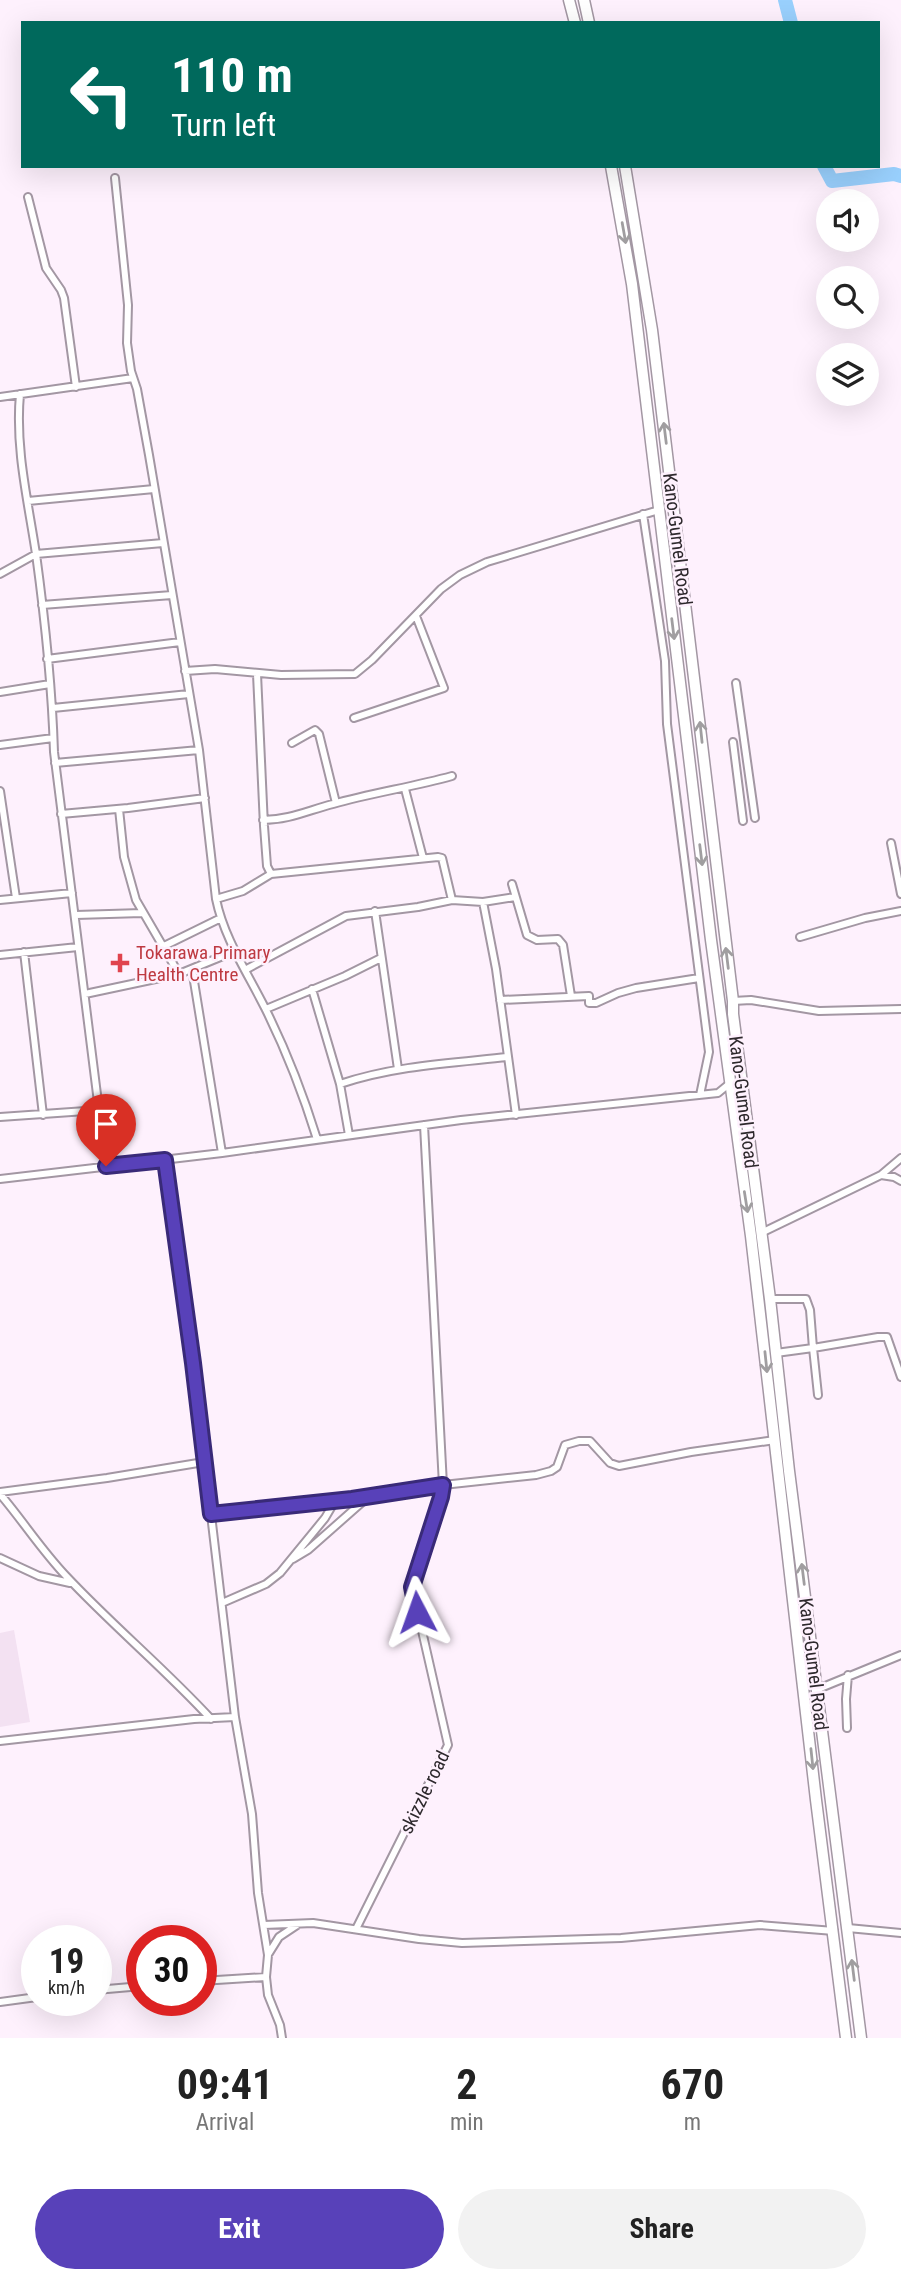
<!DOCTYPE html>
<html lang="en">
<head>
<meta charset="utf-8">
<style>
  :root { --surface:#fff; --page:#f2f2f2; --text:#222; --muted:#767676; --accent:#5841b9 }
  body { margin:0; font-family:"Roboto Condensed",sans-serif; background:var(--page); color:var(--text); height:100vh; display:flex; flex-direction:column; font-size:26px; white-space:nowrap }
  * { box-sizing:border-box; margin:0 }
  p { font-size:23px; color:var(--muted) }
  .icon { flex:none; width:38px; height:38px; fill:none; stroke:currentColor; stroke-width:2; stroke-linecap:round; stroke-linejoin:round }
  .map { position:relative; height:2038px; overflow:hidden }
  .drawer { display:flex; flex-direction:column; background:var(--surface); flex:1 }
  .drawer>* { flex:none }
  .hud { position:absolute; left:21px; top:21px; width:859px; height:147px; border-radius:0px; box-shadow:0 7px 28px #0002; background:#00695c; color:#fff; overflow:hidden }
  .buttons { position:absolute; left:816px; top:189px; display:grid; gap:14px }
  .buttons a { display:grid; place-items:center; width:63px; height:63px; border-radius:50%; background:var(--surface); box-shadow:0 7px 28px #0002; font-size:35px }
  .speed { position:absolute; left:21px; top:1925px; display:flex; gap:14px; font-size:35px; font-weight:700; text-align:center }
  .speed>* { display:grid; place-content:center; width:91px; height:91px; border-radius:50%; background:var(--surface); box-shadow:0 7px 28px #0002; line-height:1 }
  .speed small { font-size:18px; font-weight:400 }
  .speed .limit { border:10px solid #d22; background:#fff; color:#111 }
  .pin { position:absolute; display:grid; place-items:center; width:60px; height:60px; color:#fff; margin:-72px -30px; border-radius:50% 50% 50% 0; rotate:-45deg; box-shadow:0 0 7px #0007 }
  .pin .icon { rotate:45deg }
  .me { position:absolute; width:77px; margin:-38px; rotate:356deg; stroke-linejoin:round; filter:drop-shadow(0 0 5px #0008) }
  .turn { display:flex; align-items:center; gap:24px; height:147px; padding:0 35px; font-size:32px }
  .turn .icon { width:91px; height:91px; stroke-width:2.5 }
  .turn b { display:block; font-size:49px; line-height:60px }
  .eta { display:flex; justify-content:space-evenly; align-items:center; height:119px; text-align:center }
  .eta b { font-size:42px; font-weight:700; line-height:49px }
  .primary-button { display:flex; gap:14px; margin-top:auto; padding:14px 35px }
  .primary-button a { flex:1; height:80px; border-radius:42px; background:var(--accent); color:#fff; font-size:28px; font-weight:700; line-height:80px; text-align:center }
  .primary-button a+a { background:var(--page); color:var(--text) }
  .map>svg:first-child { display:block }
</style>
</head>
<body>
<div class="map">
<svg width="901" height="2038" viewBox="0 0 901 2038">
  <rect width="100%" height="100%" fill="#fef1fd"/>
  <path fill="#f3e1f2" d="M14 1630 30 1722 0 1727V1633Z"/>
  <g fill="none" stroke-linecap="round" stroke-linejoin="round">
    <path stroke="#99d0fd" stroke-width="14" d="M785 0 791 23
      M824 166 832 181 894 174 901 176"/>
    <g stroke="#a397a3" stroke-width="10">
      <path id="minor" d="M115 178 128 305 127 343 131 371 137 389 149 455 199 750 216 899C224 938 247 972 265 1008 286 1050 303 1094 317 1139
        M28 197 46 268 61 290 64 298 76 387
        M20 394C15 448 28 501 36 554 45 620 52 686 54 752L106 1166
        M0 397 133 378
        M28 501 154 489
        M643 514 665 661 667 724 709 1052 700 1095
        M0 574 36 554 163 543
        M42 605 172 595
        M47 659 180 642
        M185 671 215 669 281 675 355 674 372 660 441 589 460 575 487 562 659 510
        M257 674 264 826 267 866 271 874
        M736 683 755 818
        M0 692 50 684
        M53 708 189 694
        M354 718 444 688 416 616
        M733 742 743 821
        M292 743 315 730 319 734 336 803
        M0 745 53 738
        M55 763 199 750
        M405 789 423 858
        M0 791 16 898
        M119 809 124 857 136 900 179 974
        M61 814 128 808 205 798
        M263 820C289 820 309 810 333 804 372 793 412 787 452 776
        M891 843 901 894
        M512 884 527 935 537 940 558 939 563 945 571 996
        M216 899 243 891 271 874 438 857 442 858 452 900
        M0 900 72 893
        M483 902 496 969 516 1115
        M375 911 398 1069
        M76 915 142 913
        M800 937 865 918 901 911
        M162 947 221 918
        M24 952 43 1115
        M0 955 78 947
        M192 969 222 1153
        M245 970 346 916 418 907 452 900 483 902 515 897
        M312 989 340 1084 349 1135
        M85 994 179 974 235 951
        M500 1000 589 996V1003H596L618 993 636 988 699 978
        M733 1001 751 1000 819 1011 901 1009
        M266 1009 345 976 381 958
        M340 1084C393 1066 451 1063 507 1057
        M0 1117 100 1110
        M165 1160 193 1363 235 1717 252 1814 258 1893 268 1955 266 1977 268 1995 280 2025 282 2038
        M881 1175 894 1177 901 1181
        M0 1179 222 1153 461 1120 718 1093 729 1084
        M761 1233 881 1175 901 1158
        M770 1299H806L810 1310 813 1348 776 1353
        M818 1395 813 1348 878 1337H887L901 1377
        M0 1492 107 1478 204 1462
        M0 1494C23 1521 42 1551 67 1577 113 1626 165 1669 211 1719
        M211 1514 335 1501 443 1485 536 1475 551 1471 557 1467 565 1445 579 1441H590L610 1463 619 1466 691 1452 775 1440
        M0 1558 39 1576 70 1583
        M293 1559 308 1550 368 1497
        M222 1603 266 1584 280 1573 325 1518 335 1501
        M818 1689 901 1655
        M847 1728 846 1699 848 1675
        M0 1741 194 1719 235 1717
        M264 1925 313 1923 419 1939 462 1943 621 1938 760 1925 834 1931
        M848 1928 901 1933
        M356 1929 448 1745 412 1587 441 1497 443 1485 424 1125
        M269 1953 279 1937 297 1925
        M201 1981 266 1977
        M96 1990 142 1986
        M0 2002 37 1997"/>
    </g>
    <g stroke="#a397a3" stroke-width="13">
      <path id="primary" d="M569 0 575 23
        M584 0 589 23
        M611 166 632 284 711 940 751 1236 816 1800 846 2038
        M625 166 652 330 733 1001V1014L770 1299 789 1471 861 2038"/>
    </g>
    <use href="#minor" stroke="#fff" stroke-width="6"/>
    <use href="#primary" stroke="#fff" stroke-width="10"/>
  </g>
  <defs><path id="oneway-shaft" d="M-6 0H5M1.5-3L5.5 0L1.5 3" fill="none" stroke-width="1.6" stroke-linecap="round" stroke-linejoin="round" transform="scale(1.75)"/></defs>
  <g stroke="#a09ea0">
    <use href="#oneway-shaft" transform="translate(624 233) rotate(80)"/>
    <use href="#oneway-shaft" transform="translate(665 433) rotate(-97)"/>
    <use href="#oneway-shaft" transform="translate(673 629) rotate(83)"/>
    <use href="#oneway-shaft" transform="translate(701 732) rotate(-96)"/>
    <use href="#oneway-shaft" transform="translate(701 855) rotate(83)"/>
    <use href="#oneway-shaft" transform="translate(727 958) rotate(-97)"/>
    <use href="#oneway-shaft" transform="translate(746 1202) rotate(81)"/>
    <use href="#oneway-shaft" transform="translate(766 1362) rotate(84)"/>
    <use href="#oneway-shaft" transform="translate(803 1574) rotate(-97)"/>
    <use href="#oneway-shaft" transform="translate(812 1759) rotate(84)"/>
    <use href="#oneway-shaft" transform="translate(853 1970) rotate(-97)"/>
  </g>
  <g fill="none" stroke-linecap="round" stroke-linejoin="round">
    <g stroke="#392a78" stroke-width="18">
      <path id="route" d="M106 1166 165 1160 193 1363 211 1514 352 1499 443 1485 441 1497 412 1587 417 1612"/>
    </g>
    <use href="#route" stroke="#5841b9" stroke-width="12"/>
  </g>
  <path fill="#e0444e" stroke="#fef1fd" stroke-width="2.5" d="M116.5 952.5h7v7h7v7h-7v7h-7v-7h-7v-7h7z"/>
  <g text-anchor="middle" stroke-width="5" stroke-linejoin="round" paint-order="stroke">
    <g font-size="19" fill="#2d282c" stroke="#fef1fd">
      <text transform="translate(678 539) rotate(83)" y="7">Kano-Gumel Road</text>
      <text transform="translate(744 1102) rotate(83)" y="7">Kano-Gumel Road</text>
      <text transform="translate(814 1664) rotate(83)" y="7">Kano-Gumel Road</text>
      <text transform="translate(424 1792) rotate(-64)" y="7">skizzle road</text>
    </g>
    <g font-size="19" fill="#be3a42" stroke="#fef1fd" text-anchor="start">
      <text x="136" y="959">Tokarawa Primary<tspan x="136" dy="22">Health Centre</tspan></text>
    </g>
  </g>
</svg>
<div class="buttons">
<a><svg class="icon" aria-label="sound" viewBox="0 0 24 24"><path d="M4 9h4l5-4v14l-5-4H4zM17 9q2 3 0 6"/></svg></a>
<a><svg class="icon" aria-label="search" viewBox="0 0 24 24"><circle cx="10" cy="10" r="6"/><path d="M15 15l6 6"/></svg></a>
<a><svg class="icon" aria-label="layers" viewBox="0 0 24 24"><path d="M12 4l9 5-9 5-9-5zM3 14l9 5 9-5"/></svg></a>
</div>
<div class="speed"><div>19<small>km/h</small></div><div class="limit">30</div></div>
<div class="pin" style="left:106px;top:1166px;background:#d93025"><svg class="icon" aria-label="arrive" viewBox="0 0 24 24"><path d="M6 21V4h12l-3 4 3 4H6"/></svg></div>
<svg class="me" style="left:417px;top:1612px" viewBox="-20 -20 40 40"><path d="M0-17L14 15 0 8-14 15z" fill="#5841b9" stroke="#fff" stroke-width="4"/></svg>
<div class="hud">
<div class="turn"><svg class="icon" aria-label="left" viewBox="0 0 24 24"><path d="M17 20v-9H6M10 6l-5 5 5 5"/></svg><div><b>110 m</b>Turn left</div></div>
</div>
</div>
<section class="drawer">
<div class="eta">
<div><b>09:41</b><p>Arrival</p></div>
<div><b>2</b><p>min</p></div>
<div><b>670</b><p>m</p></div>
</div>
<div class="primary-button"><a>Exit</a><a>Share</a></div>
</section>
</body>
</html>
